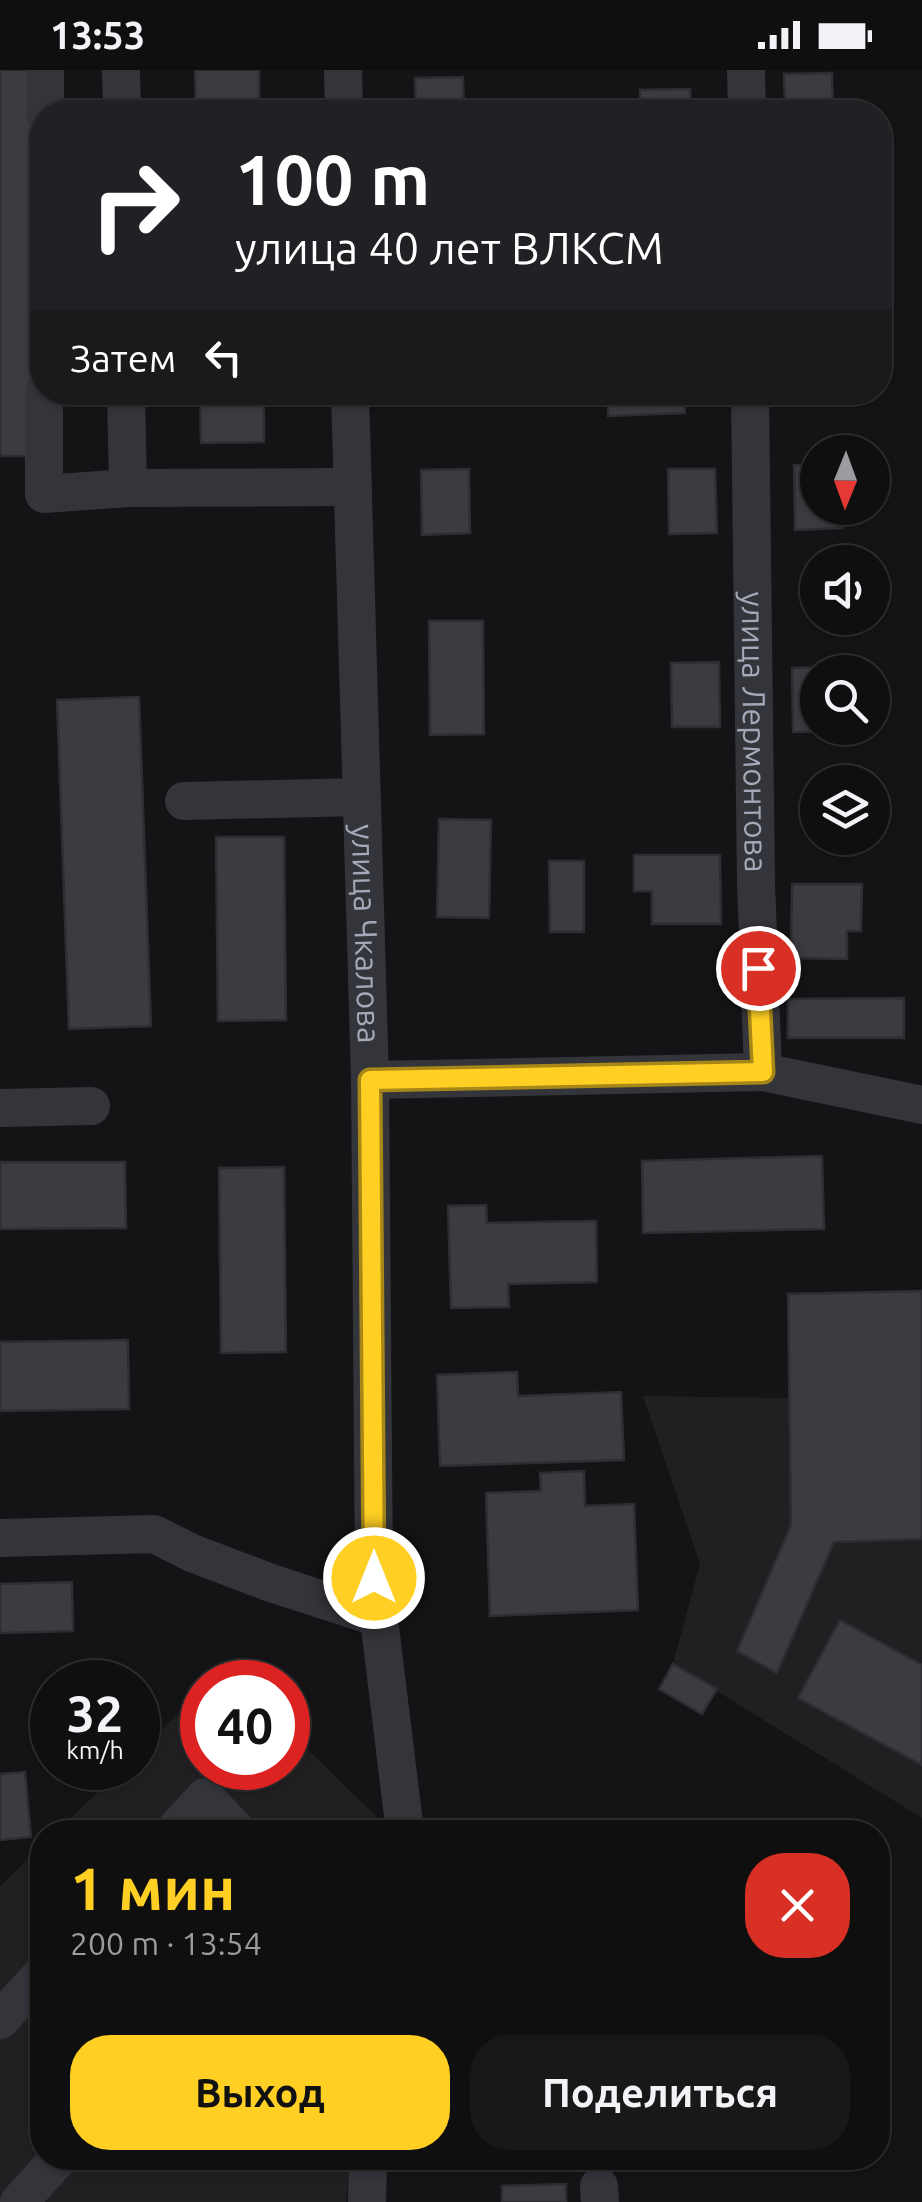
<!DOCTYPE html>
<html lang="ru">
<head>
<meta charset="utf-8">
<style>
  :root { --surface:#0f0f10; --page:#181819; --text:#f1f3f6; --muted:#9b9c9f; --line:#2f2f30; --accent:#ffcf23 }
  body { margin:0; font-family:Ubuntu,sans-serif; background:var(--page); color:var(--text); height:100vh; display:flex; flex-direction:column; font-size:38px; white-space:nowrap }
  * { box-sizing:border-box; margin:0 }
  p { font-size:32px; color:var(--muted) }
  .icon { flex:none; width:55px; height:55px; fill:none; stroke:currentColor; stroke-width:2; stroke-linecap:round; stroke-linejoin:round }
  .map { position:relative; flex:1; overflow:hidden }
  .sheet { position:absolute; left:30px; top:1750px; width:860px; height:350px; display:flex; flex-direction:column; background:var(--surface); border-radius:40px; box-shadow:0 2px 8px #0004,0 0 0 2px var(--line) }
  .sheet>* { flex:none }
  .banner { position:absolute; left:30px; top:30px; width:862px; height:305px; border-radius:40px; box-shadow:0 2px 8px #0004,0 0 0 2px var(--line); background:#202124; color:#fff; overflow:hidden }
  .needle { width:65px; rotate:181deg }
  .controls { position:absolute; left:800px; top:365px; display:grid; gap:20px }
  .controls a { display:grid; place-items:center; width:90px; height:90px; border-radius:50%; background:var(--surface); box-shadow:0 2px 8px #0004,0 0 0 2px var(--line); font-size:50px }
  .speed { position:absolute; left:30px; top:1590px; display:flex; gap:20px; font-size:50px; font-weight:700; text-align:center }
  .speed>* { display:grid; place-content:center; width:130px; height:130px; border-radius:50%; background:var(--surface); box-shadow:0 2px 8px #0004,0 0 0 2px var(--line); line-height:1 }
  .speed small { font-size:25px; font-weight:400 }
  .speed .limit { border:15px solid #d22; background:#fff; color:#111 }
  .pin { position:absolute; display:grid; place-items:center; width:85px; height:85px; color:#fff; margin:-42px; border:5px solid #fff; border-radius:50%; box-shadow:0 2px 10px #0007 }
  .me { position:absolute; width:110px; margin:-55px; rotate:0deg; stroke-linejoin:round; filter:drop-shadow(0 0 8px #0008) }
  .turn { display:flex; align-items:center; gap:35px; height:210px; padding:0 40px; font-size:45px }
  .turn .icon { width:130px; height:130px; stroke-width:2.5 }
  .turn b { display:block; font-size:70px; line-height:85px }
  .then { display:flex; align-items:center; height:95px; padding:0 40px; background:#0003; gap:20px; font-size:38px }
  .round { display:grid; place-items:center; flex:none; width:105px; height:105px; border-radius:40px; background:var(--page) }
  .headline { display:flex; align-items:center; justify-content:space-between; height:170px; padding:0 40px }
  h1 { font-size:60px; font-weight:700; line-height:75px; color:var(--accent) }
  .cta { display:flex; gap:20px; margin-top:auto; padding:20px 40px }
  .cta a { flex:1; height:115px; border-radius:40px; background:var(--accent); color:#111; font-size:40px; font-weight:700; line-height:115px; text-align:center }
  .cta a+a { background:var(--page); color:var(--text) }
  .status { display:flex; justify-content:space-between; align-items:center; height:70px; padding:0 50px; background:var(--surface); direction:ltr }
  .status svg { height:28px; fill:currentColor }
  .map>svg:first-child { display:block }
</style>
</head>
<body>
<div class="status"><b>13:53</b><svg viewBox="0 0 49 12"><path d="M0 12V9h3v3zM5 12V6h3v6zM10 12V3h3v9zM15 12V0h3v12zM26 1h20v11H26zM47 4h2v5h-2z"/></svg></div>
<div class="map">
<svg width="922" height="2132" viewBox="0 0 922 2132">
  <rect width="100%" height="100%" fill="#141416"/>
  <path fill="#202023" d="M922 1221V1748L673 1594 700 1494 643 1326 788 1328V1224Z
    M202 1620V1698H288V1660L386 1756V1762H56L123 1698H138V1683Z
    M42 1775V2088H350L346 2132H0V1817Z"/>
  <path fill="#3b3c41" stroke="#2e2e32" stroke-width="2.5" d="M0 0H34L39 386H0Z
    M195 0H259V42H196Z
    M832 3 833 42H785L784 4Z
    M463 7 464 42H416L415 8Z
    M690 19 691 42H640V20Z
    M200 322H264V372L201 373Z
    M608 322H685V343L608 346Z
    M794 395H818V438H843V458L795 460Z
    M469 399 470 463 422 465 421 400Z
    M668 399H715L717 463 669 464Z
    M429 551H483L484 664 430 665Z
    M719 592 720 657H672L671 593Z
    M839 597V602H818V658H841V661L793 662 792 598Z
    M139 627 151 956 69 959 57 630Z
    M439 749 491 750 489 848 437 847Z
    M216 767H284L286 950 218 951Z
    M634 785H720L721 854H652V821H634Z
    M549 791H584V862H550Z
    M792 814H862L861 861H847V889L791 888Z
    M904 928V968H788V929Z
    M822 1086 824 1159 643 1163 642 1091Z
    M0 1092H125L126 1158 0 1159Z
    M284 1097 286 1282 221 1283 219 1098Z
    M486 1135 487 1153 596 1151 597 1212 508 1214 509 1237 451 1238 448 1136Z
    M922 1221V1469L834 1472 777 1603 737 1581 791 1455 788 1224Z
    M128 1270 129 1339 0 1341V1272Z
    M517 1302 518 1326 621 1322 624 1390 440 1396 437 1305Z
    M584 1401 585 1436 634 1434 638 1540 490 1546 486 1423 541 1421 540 1403Z
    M72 1512 73 1561 0 1563V1514Z
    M840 1550 922 1595V1695L798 1628Z
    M673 1594 717 1619 702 1644 659 1619Z
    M25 1702 31 1767 0 1770V1704Z
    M566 2114V2132H502V2116Z"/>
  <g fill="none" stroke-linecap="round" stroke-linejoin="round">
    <g stroke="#34353b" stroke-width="38">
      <path d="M121 0 122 42"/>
      <path d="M343 0 344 42"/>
      <path d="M746 0 747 42"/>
      <path d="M45 42V0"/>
      <path d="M44 322V424L128 418 352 417"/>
      <path d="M126 322 128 418"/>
      <path id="s1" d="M350 322 370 1010 374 1508 405 1762"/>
      <path id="s2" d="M750 322 756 813 763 1002"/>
      <path d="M184 731 360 727"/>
      <path d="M370 1010 763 1002 922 1035"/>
      <path d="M0 1038 91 1036"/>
      <path d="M0 1468 154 1464 192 1483 271 1513 379 1548"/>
      <path d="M173 1762 205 1727 238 1762"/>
      <path d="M0 1950 42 1904"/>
      <path d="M599 2116 600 2132"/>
      <path d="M19 2132 59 2088"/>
      <path d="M367 2132 368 2088"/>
    </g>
  </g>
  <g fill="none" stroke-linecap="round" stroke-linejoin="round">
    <g stroke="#a68717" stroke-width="25">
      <path id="route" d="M374 1508 370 1010 763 1002 758 898"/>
    </g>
    <use href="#route" stroke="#ffcf23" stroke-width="18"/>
  </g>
  <g text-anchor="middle" stroke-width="8" stroke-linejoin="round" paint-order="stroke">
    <g font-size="32" fill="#a4a8b8" stroke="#0f0f11">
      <text dy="11" stroke="none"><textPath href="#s2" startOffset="340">улица Лермонтова</textPath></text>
      <text dy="11" stroke="none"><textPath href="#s1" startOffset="542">улица Чкалова</textPath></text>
    </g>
  </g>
</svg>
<div class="controls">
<a><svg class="needle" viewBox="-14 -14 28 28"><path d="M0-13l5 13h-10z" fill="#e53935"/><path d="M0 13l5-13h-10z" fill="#9b9c9f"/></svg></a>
<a><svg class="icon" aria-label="sound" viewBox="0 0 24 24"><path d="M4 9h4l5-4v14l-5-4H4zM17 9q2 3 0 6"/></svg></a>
<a><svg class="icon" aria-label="search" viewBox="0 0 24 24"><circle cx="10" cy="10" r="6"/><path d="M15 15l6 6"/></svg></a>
<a><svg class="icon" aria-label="layers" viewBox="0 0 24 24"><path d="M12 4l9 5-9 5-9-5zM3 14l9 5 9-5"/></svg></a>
</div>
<div class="speed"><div>32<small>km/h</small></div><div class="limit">40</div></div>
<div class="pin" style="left:758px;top:898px;background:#d93025"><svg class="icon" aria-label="arrive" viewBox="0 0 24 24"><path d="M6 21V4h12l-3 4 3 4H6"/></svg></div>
<svg class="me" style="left:374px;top:1508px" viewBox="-20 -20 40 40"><circle r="17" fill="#ffcf23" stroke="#fff" stroke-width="3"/><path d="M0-11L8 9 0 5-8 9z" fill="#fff"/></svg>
<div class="banner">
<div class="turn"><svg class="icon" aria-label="right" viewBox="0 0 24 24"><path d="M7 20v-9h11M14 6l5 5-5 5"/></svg><div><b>100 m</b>улица 40 лет ВЛКСМ</div></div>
<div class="then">Затем<svg class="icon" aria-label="left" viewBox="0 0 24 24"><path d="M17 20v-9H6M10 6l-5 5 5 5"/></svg></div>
</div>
<section class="sheet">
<div class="headline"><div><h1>1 мин</h1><p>200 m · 13:54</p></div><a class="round" style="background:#d93025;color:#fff"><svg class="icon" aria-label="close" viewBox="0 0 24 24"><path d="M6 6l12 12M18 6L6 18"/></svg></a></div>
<div class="cta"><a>Выход</a><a>Поделиться</a></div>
</section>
</div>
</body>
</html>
